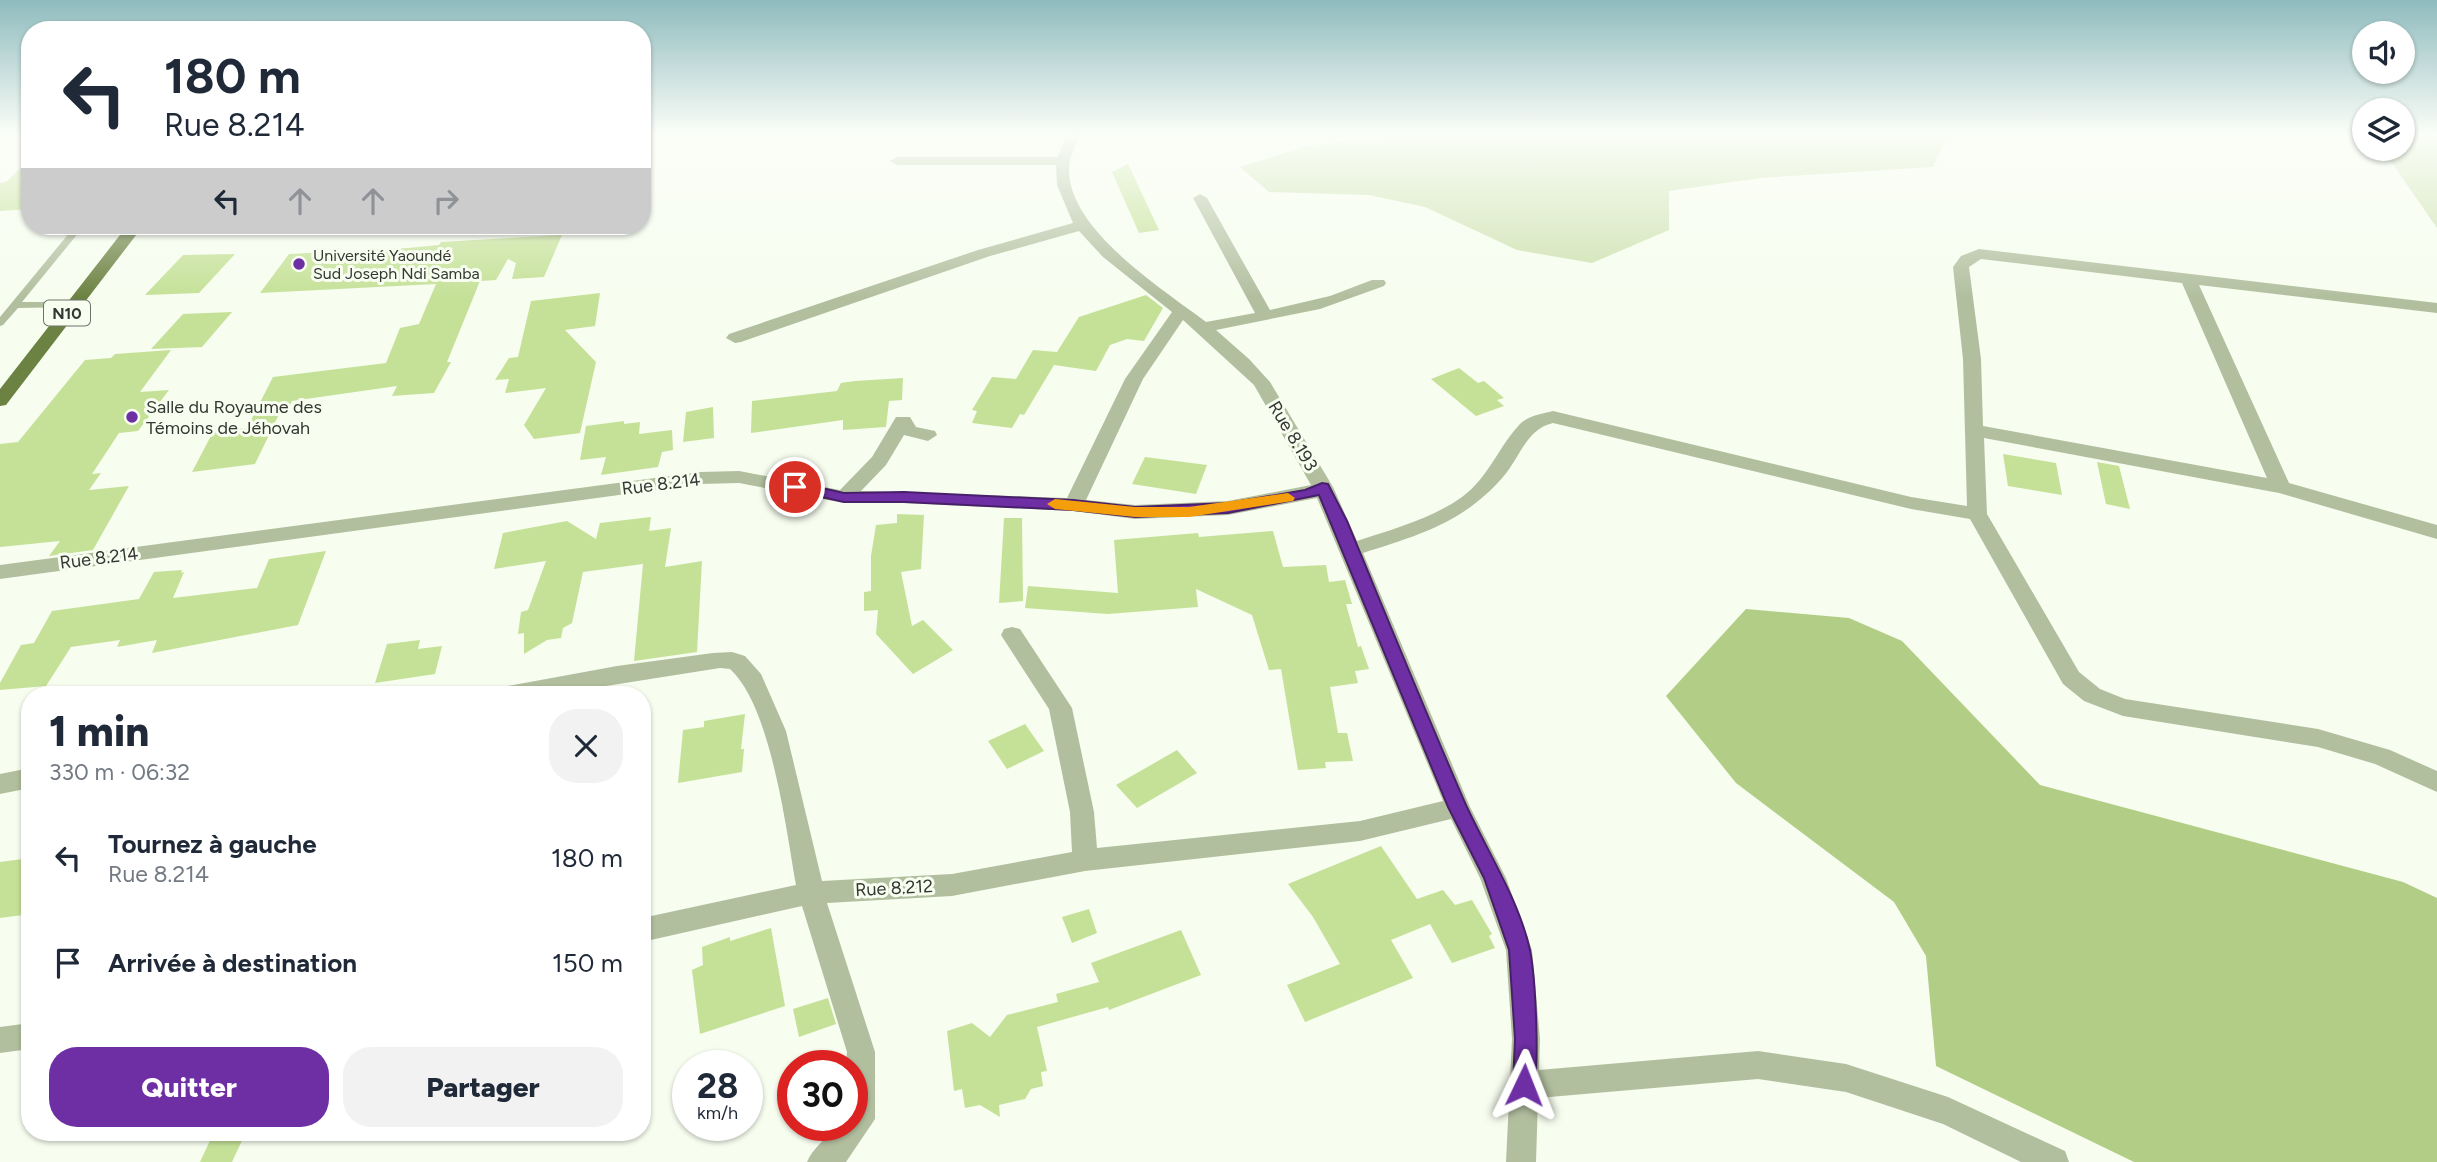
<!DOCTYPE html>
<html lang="fr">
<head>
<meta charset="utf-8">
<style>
  :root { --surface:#fff; --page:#f2f2f3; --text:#1f2937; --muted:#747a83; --accent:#6f2fa4 }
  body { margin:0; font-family:Figtree,sans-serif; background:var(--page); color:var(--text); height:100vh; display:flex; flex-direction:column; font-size:26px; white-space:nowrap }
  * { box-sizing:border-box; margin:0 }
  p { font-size:23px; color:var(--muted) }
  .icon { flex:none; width:38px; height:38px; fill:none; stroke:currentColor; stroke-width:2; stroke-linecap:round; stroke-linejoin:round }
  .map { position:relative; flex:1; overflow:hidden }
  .details { position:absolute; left:21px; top:686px; width:630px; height:455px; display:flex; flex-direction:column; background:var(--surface); border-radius:28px; box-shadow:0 2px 5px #0004 }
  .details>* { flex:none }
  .hud { position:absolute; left:21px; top:21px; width:630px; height:214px; border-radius:28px; box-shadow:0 2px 5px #0004; background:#fff; color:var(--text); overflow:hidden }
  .fabs { position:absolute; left:2352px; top:21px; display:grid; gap:14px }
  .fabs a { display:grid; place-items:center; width:63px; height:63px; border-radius:50%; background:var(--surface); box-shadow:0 2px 5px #0004; font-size:35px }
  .speed { position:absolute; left:672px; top:1050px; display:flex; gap:14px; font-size:35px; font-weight:700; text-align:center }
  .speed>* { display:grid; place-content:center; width:91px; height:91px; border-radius:50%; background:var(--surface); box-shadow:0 2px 5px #0004; line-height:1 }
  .speed small { font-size:18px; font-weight:400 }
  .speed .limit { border:10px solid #d22; background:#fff; color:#111 }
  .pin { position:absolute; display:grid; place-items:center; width:60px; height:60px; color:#fff; margin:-30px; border:4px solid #fff; border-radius:50%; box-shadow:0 2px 7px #0007 }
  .me { position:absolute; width:77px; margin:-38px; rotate:2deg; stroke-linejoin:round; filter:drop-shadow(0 0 5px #0008) }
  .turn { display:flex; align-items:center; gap:24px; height:147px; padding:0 28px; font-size:32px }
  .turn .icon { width:91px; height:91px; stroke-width:2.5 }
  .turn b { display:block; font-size:49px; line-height:60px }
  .lanes { display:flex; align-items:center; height:66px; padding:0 28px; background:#0003; justify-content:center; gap:35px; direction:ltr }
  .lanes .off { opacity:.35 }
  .round { display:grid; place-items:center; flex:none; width:74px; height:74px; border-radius:28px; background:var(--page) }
  .overview { display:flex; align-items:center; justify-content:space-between; height:119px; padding:0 28px }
  h1 { font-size:42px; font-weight:800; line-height:52px }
  .action { display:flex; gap:14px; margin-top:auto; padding:14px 28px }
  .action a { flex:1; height:80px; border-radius:28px; background:var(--accent); color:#fff; font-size:28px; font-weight:800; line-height:80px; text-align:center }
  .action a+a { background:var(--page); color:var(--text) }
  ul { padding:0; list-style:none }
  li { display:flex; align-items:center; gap:21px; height:105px; padding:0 28px }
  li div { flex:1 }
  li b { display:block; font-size:26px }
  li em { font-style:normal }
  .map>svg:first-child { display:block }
</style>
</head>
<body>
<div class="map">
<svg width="2437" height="1162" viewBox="0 0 2437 1162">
  <rect width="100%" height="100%" fill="#f7fdef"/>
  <path fill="#cde1af" d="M1405 135H1948L1933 167 1760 178 1669 191V230L1592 263 1517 250 1425 207 1369 195 1269 192 1240 167 1307 146Z
    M2403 135H2437V228L2392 163 2375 149H2403Z"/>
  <path fill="#b2cd85" d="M1746 609 1849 618 1902 641 2040 785 2403 882 2437 898V1162H2134L1936 1066 1926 956 1894 902 1736 783 1666 696Z"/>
  <path fill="#c5e198" d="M30 159V209L0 211V183L6 182Z
    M1128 164 1159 230 1139 233 1112 172Z
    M562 235 544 277 512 279 516 263 508 259 496 280 480 281 447 362H451L434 393 392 396 397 386 292 401 290 405 283 406 255 464 192 472 213 432 247 428 273 377 386 363 400 328 419 324 436 284 260 293 289 254 408 248 439 245 441 242Z
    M235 254 199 293 145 295 183 255Z
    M600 293 595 326 565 330 596 362 580 433 534 439 524 425 546 388 505 393 509 379 495 380 509 358 518 357 531 301Z
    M1146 295 1163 308 1144 341 1127 339 1110 345 1096 371 1054 365 1024 415 1020 414 1012 428 972 423 977 411 972 410 992 377 1016 379 1033 350 1057 352 1079 317Z
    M232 312 202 347 151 349 183 314Z
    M171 350 140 392 169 390 138 431 119 433 92 474 101 473 89 490 129 486 93 550 49 556 60 541 0 547V444L18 442 85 360 111 358 115 354Z
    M1459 368 1478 383 1484 381 1504 398 1497 400 1504 406 1476 416 1431 379Z
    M903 378 902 400 889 401 886 427 843 430V420L751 433 752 401 837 391 841 383 855 381Z
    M713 407 714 438 683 442 686 412Z
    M624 421V424L640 422 639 434 672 430 673 450 662 452 658 467 601 475 606 457 580 460 586 426Z
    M2003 454 2056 463 2062 495 2008 486Z
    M1145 457 1207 465 1196 494 1132 484Z
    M2097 462 2119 466 2130 509 2106 504Z
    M897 514 924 515 921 569 901 572 912 626 923 620 953 650 913 674 876 634 878 610 864 611V592L871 591V556L876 525 897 523Z
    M651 517 649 531 671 528 665 567 702 561 697 652 634 661 643 564 583 572 572 623 563 628 561 638 547 640 524 654V633L518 634 521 612 528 610 546 561 494 569 503 533 567 521 596 539 600 523Z
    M1004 518H1022L1023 601 999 603Z
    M1273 531 1283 567 1326 565 1329 582 1345 580 1352 604H1346L1358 647 1361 646 1369 669 1355 671 1358 683 1330 687 1338 733H1347L1353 761 1325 762 1326 768 1298 770 1281 669 1269 670 1252 615 1196 589 1198 607 1108 614 1025 608 1028 586 1118 593 1114 540 1198 533 1199 537Z
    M326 551 298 625 152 653 157 640 117 647 120 640 71 647 46 686 0 690V683L21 645 34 643 52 611 139 599 154 572 182 570 181 573 184 572 173 598 257 588 269 559Z
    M420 640 418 649 442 646 435 674 375 683 387 644Z
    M745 714 741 749H744L742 772 678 783 683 730 704 727V721Z
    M1025 724 1044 751 1007 769 988 741Z
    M1177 750 1197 773 1137 808 1116 785Z
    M1381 846 1417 899 1443 890 1455 905 1472 900 1492 934 1489 936 1495 948 1452 963 1430 924 1391 940 1413 978 1305 1022 1287 985 1340 964 1313 917 1288 884Z
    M30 858V914L0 918V862Z
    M1089 909 1097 933 1072 943 1062 917Z
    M771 928 785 1006 700 1034 692 970 703 965 702 947 730 937V941Z
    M1181 930 1201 975 1109 1010 1108 1007 1037 1027 1047 1071 1041 1072 1043 1086 1031 1089 1025 1099 999 1105 1000 1117 980 1105 965 1108 962 1089 954 1091 947 1031 972 1023 990 1037 1007 1015 1058 1002 1056 994 1099 982 1091 963Z
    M828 998 836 1024 799 1037 793 1009Z
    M214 1132H246L232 1162H200Z"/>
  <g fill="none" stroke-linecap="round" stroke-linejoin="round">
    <path fill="#b2bf9f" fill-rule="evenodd" d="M75 226H84L22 302H74L79 305 77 307 18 308 3 325 0 326V317Z"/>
    <path fill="#b2bf9f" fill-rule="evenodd" d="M1066 135H1080C1077 143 1072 152 1070 160 1058 224 1163 289 1206 322L1255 313 1193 198 1200 194 1207 198 1270 310 1330 296 1372 280H1384L1386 283 1384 286 1320 309 1216 330 1249 359 1270 382 1333 487 1357 541C1393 529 1431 519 1462 497 1488 478 1498 448 1519 425 1527 416 1541 414 1553 411L1911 497 1967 506 1963 359 1953 267 1961 256 1979 249 2437 303V313L2199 285 2289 483 2437 525V539L2279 493 1984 438 1987 514 2079 672 2100 689 2125 699 2318 729 2390 750 2437 771V792L2375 764 2318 747 2123 716 2084 701 2063 684 1970 519 1911 509 1553 423C1526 429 1520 458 1503 477 1463 523 1419 535 1363 553L1470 807 1506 878 1532 950 1540 1039 1539 1070 1758 1051 1846 1064 1948 1097 2065 1151 2069 1162H2021L1943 1124 1846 1092 1758 1079 1538 1098 1536 1162H1506L1512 1039 1506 950 1480 878 1451 819 1360 841 1085 871 952 896 827 903 875 1052V1119L846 1162H807C812 1149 827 1138 837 1125H852V1066H846L847 1052 802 906 642 942V918L796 885C786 829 771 706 730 669L720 668 549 695H488L491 689 617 666 713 653 732 652 745 656 761 674 786 731 822 881 952 874 1072 852 1070 812 1049 709 1001 635 1004 629 1012 627 1020 629 1072 708 1094 812 1097 848 1360 821 1443 801 1317 498 1228 515 1135 519 1074 511 904 503H844L739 483 700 484 0 579V565L700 472 739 471 840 490 872 457 896 417H910L916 427 935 431 937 435 928 441 904 435 886 465 861 491 1067 498 1125 379 1172 312 1103 257 1079 231 990 256 741 342 735 343 726 338 729 334 978 250 1073 223 1057 185 1056 165H897L890 161 897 157H1058ZM1981 259 2182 283 2267 478 1983 426 1981 359 1969 267ZM1183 320 1254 385 1311 485 1228 501 1135 505 1086 500 1143 379Z
      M30 768V788L0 794V774Z
      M30 1023V1049L0 1053V1027Z"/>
    <path fill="#6c8242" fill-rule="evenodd" d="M127 226H143L6 405 0 406V389Z"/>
  </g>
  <linearGradient id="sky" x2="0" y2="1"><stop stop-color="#8fbbbe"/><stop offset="0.45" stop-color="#fbfef8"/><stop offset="1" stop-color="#fbfef8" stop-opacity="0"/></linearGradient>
  <rect width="2437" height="297" fill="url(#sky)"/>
  <path fill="#6f2fa4" stroke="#481f6b" stroke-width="2" d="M795 482 844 493 904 492 1073 500 1135 507 1228 503 1305 490 1322 483 1328 484 1347 521C1386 615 1425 711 1466 805 1487 851 1519 900 1530 950 1535 975 1541 1072 1532 1093L1524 1096 1517 1093 1513 1085 1515 1039 1509 950 1484 878 1448 807 1319 495 1228 513 1135 517 1073 510 904 502H844L790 490 788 487 790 483Z"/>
  <path fill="#f59e0b" d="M1288 493 1295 498 1293 501 1189 517H1135L1055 509 1047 504 1055 499 1135 507H1189Z"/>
  <g fill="#6f2fa4" stroke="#f7fdef" stroke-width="2.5">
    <circle cx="299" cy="264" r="7"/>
    <circle cx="132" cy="417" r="7"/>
  </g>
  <g text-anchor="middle" stroke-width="6" stroke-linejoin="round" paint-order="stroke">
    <g font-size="16" fill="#353732" stroke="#f7fdef" text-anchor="start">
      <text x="313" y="261">Université Yaoundé<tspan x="313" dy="18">Sud Joseph Ndi Samba</tspan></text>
    </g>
    <rect fill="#f7fdef" stroke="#6f726b" stroke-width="2" x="44" y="300.5" width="46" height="25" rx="5"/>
    <g font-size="16" font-weight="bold" fill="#353732">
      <text x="67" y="319">N10</text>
    </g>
    <g font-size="18" fill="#353732" stroke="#f7fdef" text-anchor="start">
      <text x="146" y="413">Salle du Royaume des<tspan x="146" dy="21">Témoins de Jéhovah</tspan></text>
    </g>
    <g font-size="18" fill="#353732" stroke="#f7fdef">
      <text transform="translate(1293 436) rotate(59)" y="6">Rue 8.193</text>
      <text transform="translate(661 484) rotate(-7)" y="6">Rue 8.214</text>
      <text transform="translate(99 558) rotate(-7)" y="6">Rue 8.214</text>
      <text transform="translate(894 888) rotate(-3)" y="6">Rue 8.212</text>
    </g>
  </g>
</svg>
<div class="fabs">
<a><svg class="icon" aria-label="sound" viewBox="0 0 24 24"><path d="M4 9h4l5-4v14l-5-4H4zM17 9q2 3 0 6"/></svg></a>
<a><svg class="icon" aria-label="layers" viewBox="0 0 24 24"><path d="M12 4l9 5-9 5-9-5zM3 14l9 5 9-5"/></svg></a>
</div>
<div class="speed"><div>28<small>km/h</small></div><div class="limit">30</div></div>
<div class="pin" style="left:795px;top:487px;background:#d93025"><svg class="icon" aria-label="arrive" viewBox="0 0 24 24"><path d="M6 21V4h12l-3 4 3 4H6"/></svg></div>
<svg class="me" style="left:1524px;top:1085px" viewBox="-20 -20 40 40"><path d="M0-17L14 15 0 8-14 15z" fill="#6f2fa4" stroke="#fff" stroke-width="4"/></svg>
<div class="hud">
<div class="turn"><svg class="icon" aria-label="left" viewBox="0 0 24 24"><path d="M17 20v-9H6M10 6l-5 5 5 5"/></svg><div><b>180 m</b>Rue 8.214</div></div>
<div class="lanes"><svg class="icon" aria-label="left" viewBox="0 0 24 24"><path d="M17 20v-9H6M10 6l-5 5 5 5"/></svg><svg class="icon off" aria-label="ahead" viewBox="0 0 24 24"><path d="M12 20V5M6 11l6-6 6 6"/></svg><svg class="icon off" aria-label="ahead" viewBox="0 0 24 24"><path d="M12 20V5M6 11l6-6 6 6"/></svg><svg class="icon off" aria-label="right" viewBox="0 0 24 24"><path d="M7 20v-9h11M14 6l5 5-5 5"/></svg></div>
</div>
<section class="details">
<div class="overview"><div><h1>1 min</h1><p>330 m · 06:32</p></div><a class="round"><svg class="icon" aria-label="close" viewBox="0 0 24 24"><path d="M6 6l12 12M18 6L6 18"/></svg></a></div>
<ul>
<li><svg class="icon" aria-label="left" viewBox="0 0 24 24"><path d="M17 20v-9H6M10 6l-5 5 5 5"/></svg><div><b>Tournez à gauche</b><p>Rue 8.214</p></div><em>180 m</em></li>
<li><svg class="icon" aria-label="arrive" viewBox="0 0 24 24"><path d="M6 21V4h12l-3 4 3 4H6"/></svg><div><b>Arrivée à destination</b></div><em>150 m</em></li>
</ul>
<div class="action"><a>Quitter</a><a>Partager</a></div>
</section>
</div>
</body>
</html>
